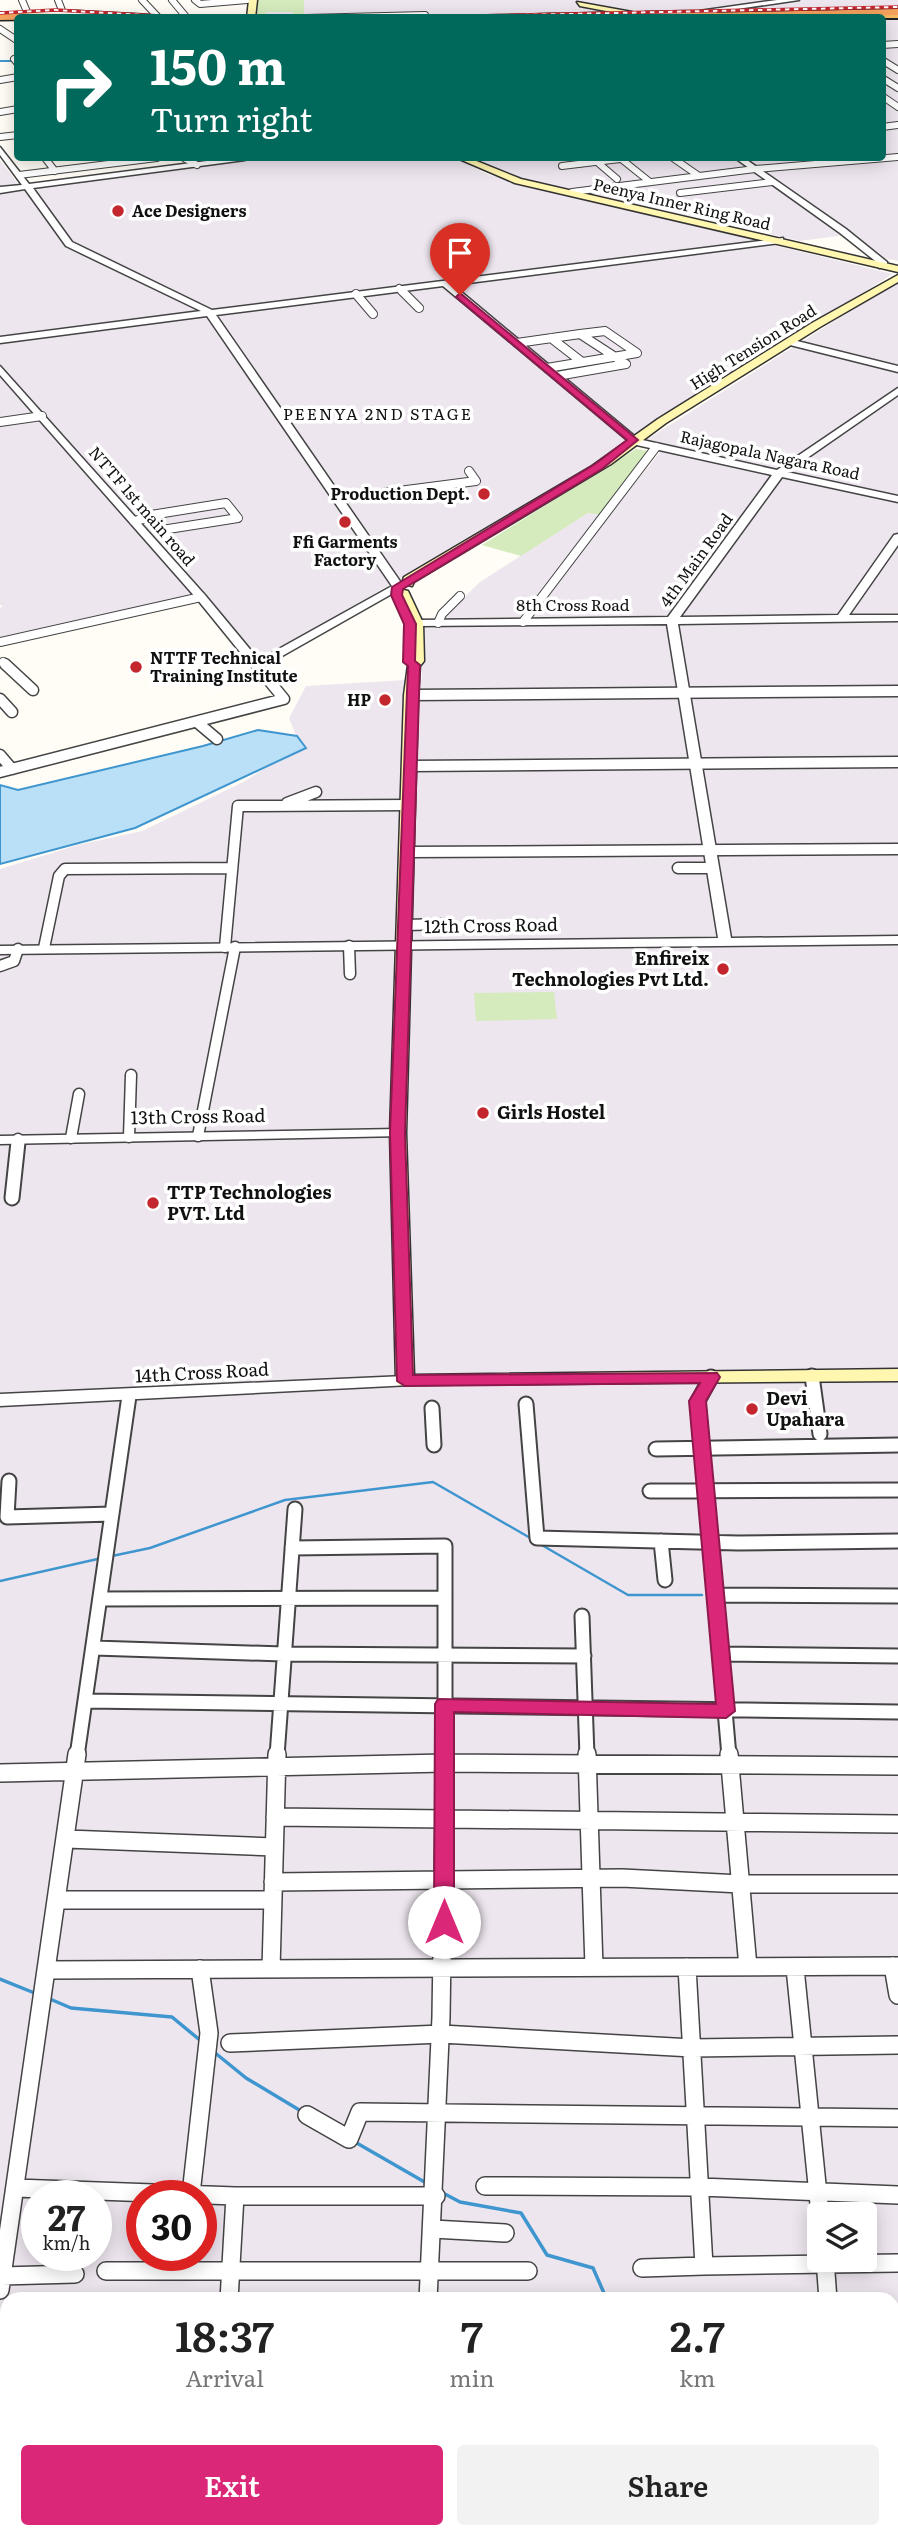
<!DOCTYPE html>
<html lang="en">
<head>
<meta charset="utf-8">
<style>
  :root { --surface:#fff; --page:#f2f2f2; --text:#222; --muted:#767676; --accent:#db2777 }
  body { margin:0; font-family:Literata,serif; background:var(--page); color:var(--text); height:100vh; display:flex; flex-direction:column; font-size:26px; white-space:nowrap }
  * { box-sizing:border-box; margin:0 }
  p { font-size:23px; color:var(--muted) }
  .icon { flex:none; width:38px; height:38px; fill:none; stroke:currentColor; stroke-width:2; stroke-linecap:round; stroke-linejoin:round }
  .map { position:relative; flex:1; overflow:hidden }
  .panel { position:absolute; left:0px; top:2292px; width:900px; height:247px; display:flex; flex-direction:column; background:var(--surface); border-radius:21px 21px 0 0; box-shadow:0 4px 18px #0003 }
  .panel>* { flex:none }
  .top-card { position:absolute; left:14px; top:14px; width:872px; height:147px; border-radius:7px; box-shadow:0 4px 18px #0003; background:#00695c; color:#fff; overflow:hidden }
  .controls { position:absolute; left:807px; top:2202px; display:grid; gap:14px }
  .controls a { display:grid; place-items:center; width:70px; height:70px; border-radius:7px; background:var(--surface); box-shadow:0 4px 18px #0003; font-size:35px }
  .speed { position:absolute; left:21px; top:2180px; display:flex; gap:14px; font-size:35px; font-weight:700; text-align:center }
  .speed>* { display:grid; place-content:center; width:91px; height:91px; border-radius:50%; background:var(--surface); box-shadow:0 4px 18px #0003; line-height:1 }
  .speed small { font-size:18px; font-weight:400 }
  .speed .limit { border:10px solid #d22; background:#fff; color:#111 }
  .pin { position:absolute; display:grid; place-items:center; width:60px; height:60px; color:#fff; margin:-72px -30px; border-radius:50% 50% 50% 0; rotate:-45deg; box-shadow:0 0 7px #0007 }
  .pin .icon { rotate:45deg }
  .me { position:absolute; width:77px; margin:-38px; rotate:0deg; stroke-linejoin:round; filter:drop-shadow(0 0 5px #0008) }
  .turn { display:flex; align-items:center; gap:24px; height:147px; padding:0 21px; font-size:32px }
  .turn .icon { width:91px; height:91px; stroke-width:2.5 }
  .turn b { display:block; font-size:49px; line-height:60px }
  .eta { display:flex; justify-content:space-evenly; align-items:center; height:119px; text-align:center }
  .eta b { font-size:42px; font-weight:600; line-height:49px }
  .primary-button { display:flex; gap:14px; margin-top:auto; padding:14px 21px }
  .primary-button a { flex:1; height:80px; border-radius:7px; background:var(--accent); color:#fff; font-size:28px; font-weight:600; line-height:80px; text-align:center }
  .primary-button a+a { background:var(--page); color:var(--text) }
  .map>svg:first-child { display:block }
</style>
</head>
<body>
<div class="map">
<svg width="898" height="2539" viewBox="0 0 898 2539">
  <rect width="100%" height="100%" fill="#fffdf5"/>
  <path fill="#eee6ef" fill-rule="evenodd" d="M255 0H898V261L880 257 846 235 800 241 514 176 474 158H882V18H255Z
    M249 158H454L489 175 527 185 893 274 657 420 606 459 262 659 205 599 0 639V608L3 606 0 605V160L22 189Z
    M898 281V613L443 618 480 582 588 513 608 516 665 446 646 440Z
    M898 622V2539H0V869L78 845 142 831 245 781 300 746 289 718 306 686 422 679V627ZM37 2196H96V2256H37ZM142 2196H201V2256H142ZM819 2214H864V2259H819ZM7 2300H892V2532H7Z"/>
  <path fill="#d5ebbd" d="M257 0H304V17H293V12H266L265 17 255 18Z
    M636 449 649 451 600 515 588 513 521 556 482 545Z
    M554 992 557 1019 476 1021 474 993Z"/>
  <path fill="#b9e0f7" stroke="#3f96cf" stroke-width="2" d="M258 730 297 736 306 748 135 828 0 864V785L18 790 203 746Z"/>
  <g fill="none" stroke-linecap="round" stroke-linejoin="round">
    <path stroke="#3f96cf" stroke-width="2" d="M0 61H11"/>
    <path stroke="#3f96cf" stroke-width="2.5" d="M540 1544 628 1595H702
      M112 1556 150 1548 285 1500 433 1482 532 1539
      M0 1581 102 1558"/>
    <path stroke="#3f96cf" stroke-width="3.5" d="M0 1979 37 1994
      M50 1999 71 2008 172 2017 201 2041
      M214 2052 246 2078 301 2111
      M355 2142 428 2184
      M443 2193 460 2202 521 2213 547 2255 593 2268 607 2300"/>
    <g stroke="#444" stroke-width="8">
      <path id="minor-far4" d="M22 0 28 14
        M58 0 63 13
        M142 0 158 17
        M172 0 187 18
        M195 0 200 4 247 0
        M306 18 425 15
        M0 29 18 41
        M882 45 898 44
        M14 59 18 64
        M882 60 898 70
        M882 78 898 88
        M0 80 18 77
        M882 96 898 107
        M0 112 18 109
        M882 127 898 125
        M0 137 18 135
        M45 158 55 171
        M184 158 197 165
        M620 158 650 182
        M673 158 699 176
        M596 161 617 179
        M562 166 628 158
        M19 175 157 158
        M572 192 755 169 898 157
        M680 193 772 182
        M399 288 403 292"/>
    </g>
    <g stroke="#444" stroke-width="10">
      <path id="minor-far3" d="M402 291 419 308
        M356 294 373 314
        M551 338 582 362
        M517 343 580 334 626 364 557 376
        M547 368 637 353 605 331 580 334
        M0 422 42 416
        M337 499 476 481 469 471
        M226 503 238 518 162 530 151 515Z
        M134 521 153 517
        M523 622 656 447
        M438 623 442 614 460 596
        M0 642 201 597
        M3 662 7 666"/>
    </g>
    <g stroke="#444" stroke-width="13">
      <path id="minor-far2" d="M5 664 33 690
        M411 695 898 691
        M0 699 12 712
        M198 723 217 739
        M0 755 12 769
        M409 766 898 762
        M0 772 284 699 257 666
        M287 803 316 792
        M408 852 898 849
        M678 868H713
        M406 925 446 924
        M349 946 350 974
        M225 947 238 806 409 805
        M44 948 59 876 65 869 232 868
        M0 966 14 961 18 949
        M198 1136 235 947
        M129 1137 131 1075
        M71 1138 79 1094
        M18 1144V1139"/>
    </g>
    <g stroke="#444" stroke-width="17">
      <path id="minor-far1" d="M12 1198 18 1142
        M812 1376 820 1434
        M711 1377 698 1401 729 1756
        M526 1404 537 1538 738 1543 898 1541
        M432 1408 434 1445
        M656 1449 898 1445
        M9 1481 7 1517 112 1514
        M650 1491 898 1490
        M661 1541 665 1580
        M292 1548 445 1546V1756
        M716 1595 898 1596
        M101 1599 445 1598
        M582 1616 587 1756
        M94 1648 283 1654 584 1656
        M721 1654 898 1656
        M86 1701 898 1712
        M77 1756 129 1396
        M277 1756 295 1509"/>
    </g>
    <g stroke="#444" stroke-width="20">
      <path id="minor" d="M587 1754 594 1967
        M729 1754 748 1967
        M0 1773 444 1763 898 1766
        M275 1817 898 1824
        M67 1839 274 1847
        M273 1882 622 1878 741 1884H898
        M58 1900H273
        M893 1966 898 1995
        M687 1967 704 2266 898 2263
        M795 1968 820 2214
        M271 1969 277 1754
        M49 1970 898 1966
        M230 2043 441 2034 692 2048 898 2045
        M307 2115 349 2139 360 2112 898 2118
        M485 2186 700 2187 898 2195
        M16 2188 235 2196H436
        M191 2194 209 2033 200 1969
        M433 2229 505 2233
        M825 2259 828 2300
        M642 2268 704 2266
        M106 2271H528
        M2 2276 75 2274
        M0 2290 77 1754
        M229 2300 235 2196
        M428 2300 441 2017 445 1754
        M0 2348H7
        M892 2351H898
        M0 2436H7
        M892 2441H898
        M0 2526H7
        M318 2532 769 2539
        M213 2539 214 2532"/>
    </g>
    <g stroke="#444" stroke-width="3">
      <path id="tertiary" d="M777 0H799L717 12 714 15 645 16 641 14 645 12 699 11Z
        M76 11 170 16 173 18 76 15 0 17V13Z
        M556 14 559 18H457L460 16Z
        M0 147 29 184 230 158H249L245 160 33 188 72 242 212 310 783 238V242L780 243 453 285 638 439 777 470 898 388V395L787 472 898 496V502L782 477 680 617 838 615 894 535 898 534V545L849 615H898V621L678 624 731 938 898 936V944L0 954V946L718 938 667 624 417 626 411 623 417 620 668 617 772 475 632 444 443 286 216 315 404 587 261 668H253L197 599 0 375V366L205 595 259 660 392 586 207 316 0 343V337L201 311 66 246 25 189 0 193V187L22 185 0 155Z
        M735 158H744L846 229 887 262V266L879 268V264L840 233Z
        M789 339 898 366V372L786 344V340Z
        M398 1129 405 1133 403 1136 0 1144V1136Z
        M405 1376 411 1377 413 1381 411 1385 0 1406V1394Z"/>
    </g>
    <g stroke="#333" stroke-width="3">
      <path id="secondary" d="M249 0H257L255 18H247Z
        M577 2 632 12 636 14 632 16 580 6Z
        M457 158H469L521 179 898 266V272L515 183Z
        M898 275V282L820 327 666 423 611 464 414 582 412 586 402 583 404 577 592 466 658 419 812 323Z
        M399 589 408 591 423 623 424 661 420 666 418 695 406 1133 414 1375 898 1369V1381L399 1385 396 1381 390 1133 404 695 408 665 412 660C411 636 413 608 393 593Z"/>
    </g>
    <g stroke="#222" stroke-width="4">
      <path id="trunk" d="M898 12V18H762L766 15Z
        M0 13 141 15 145 18 0 19Z
        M617 13 620 18H534L538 15Z"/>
    </g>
    <g stroke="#222" stroke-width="3">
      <path id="motorway" d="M898 9V15L591 18 596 15Z
        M0 14 127 15 132 18 0 20Z"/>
    </g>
    <use href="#minor-far4" stroke="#fff" stroke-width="6"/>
    <use href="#minor-far3" stroke="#fff" stroke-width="8"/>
    <use href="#minor-far2" stroke="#fff" stroke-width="10"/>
    <use href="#minor-far1" stroke="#fff" stroke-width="13"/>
    <use href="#minor" stroke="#fff" stroke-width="17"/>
    <use href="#tertiary" fill="#fff" fill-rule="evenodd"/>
    <use href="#secondary" fill="#fff6b0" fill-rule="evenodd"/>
    <use href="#trunk" fill="#f7bc64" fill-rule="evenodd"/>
    <use href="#motorway" fill="#f5a25d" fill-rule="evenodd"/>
    <g stroke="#c4262e" stroke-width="3.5">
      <path id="rail" d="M0 13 56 10 195 18
        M380 18 898 7"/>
    </g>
    <use href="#rail" stroke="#fff" stroke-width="2" stroke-dasharray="4.5" stroke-linecap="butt"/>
  </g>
  <path fill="#db2777" stroke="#8e194d" stroke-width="2" d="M460 293 638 440 602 469 403 589 402 595 416 624 415 661 420 665 405 1133 413 1375 717 1373 720 1377 706 1401 735 1711 726 1718 454 1712V1922L451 1928H437L434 1922 435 1704 438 1699 716 1704 689 1401 700 1383 405 1386 397 1381 390 1133 408 666 403 662 404 624 391 595 392 587 595 464 627 440 456 297Z"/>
  <g fill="#c4262e" stroke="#fff" stroke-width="2.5">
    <circle cx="118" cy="211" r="7"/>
    <circle cx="484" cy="494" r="7"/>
    <circle cx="345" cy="522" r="7"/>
    <circle cx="136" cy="667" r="7"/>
    <circle cx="385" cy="700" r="7"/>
    <circle cx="723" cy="969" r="7"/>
    <circle cx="483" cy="1113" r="7"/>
    <circle cx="153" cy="1203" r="7"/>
    <circle cx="752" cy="1409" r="7"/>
  </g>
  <g text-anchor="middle" stroke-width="7" stroke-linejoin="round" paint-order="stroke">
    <g font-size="16" fill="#111" stroke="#fff">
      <text transform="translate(682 204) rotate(13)" y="6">Peenya Inner Ring Road</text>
      <text transform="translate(753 347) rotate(-32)" y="6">High Tension Road</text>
      <text transform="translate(770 455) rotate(12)" y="6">Rajagopala Nagara Road</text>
      <text transform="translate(142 506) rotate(49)" y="6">NTTF 1st main road</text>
      <text transform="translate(696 560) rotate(-54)" y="6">4th Main Road</text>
      <text x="573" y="611">8th Cross Road</text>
    </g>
    <g font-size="16" font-weight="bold" fill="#111" stroke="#fff" text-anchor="start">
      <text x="132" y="217">Ace Designers</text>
      <text x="470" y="500" text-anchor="end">Production Dept.</text>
      <text x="345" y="548" text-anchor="middle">Ffi Garments<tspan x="345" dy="18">Factory</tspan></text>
      <text x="150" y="664">NTTF Technical<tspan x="150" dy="18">Training Institute</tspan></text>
      <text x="371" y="706" text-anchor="end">HP</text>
    </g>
    <g font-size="16" letter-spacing="2" fill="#111" stroke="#fff">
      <text x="378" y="420">PEENYA 2ND STAGE</text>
    </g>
    <g font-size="18" fill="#111" stroke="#fff">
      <text transform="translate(491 926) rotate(-1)" y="6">12th Cross Road</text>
      <text transform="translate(198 1117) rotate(-1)" y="6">13th Cross Road</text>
      <text transform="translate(202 1373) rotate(-3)" y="6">14th Cross Road</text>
    </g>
    <g font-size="18" font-weight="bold" fill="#111" stroke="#fff" text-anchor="start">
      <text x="709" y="965" text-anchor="end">Enfireix<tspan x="709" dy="21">Technologies Pvt Ltd.</tspan></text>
      <text x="497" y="1119">Girls Hostel</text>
      <text x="167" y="1199">TTP Technologies<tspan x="167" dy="21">PVT. Ltd</tspan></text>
      <text x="766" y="1405">Devi<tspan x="766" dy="21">Upahara</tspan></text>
    </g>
  </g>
</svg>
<div class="controls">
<a><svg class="icon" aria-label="layers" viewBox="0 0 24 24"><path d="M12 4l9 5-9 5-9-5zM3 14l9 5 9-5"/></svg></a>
</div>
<div class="speed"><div>27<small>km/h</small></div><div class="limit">30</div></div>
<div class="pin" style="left:460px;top:295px;background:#d93025"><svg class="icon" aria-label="arrive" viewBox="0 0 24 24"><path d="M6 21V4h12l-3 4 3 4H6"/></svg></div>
<svg class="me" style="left:444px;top:1922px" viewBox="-20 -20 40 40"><circle r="19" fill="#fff"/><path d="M0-13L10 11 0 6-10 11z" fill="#db2777"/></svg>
<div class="top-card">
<div class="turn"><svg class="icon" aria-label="right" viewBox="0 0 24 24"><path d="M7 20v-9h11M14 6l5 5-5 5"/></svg><div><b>150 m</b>Turn right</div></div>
</div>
<section class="panel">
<div class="eta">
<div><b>18:37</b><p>Arrival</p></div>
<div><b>7</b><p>min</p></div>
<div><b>2.7</b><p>km</p></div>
</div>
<div class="primary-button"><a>Exit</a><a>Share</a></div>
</section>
</div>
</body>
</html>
